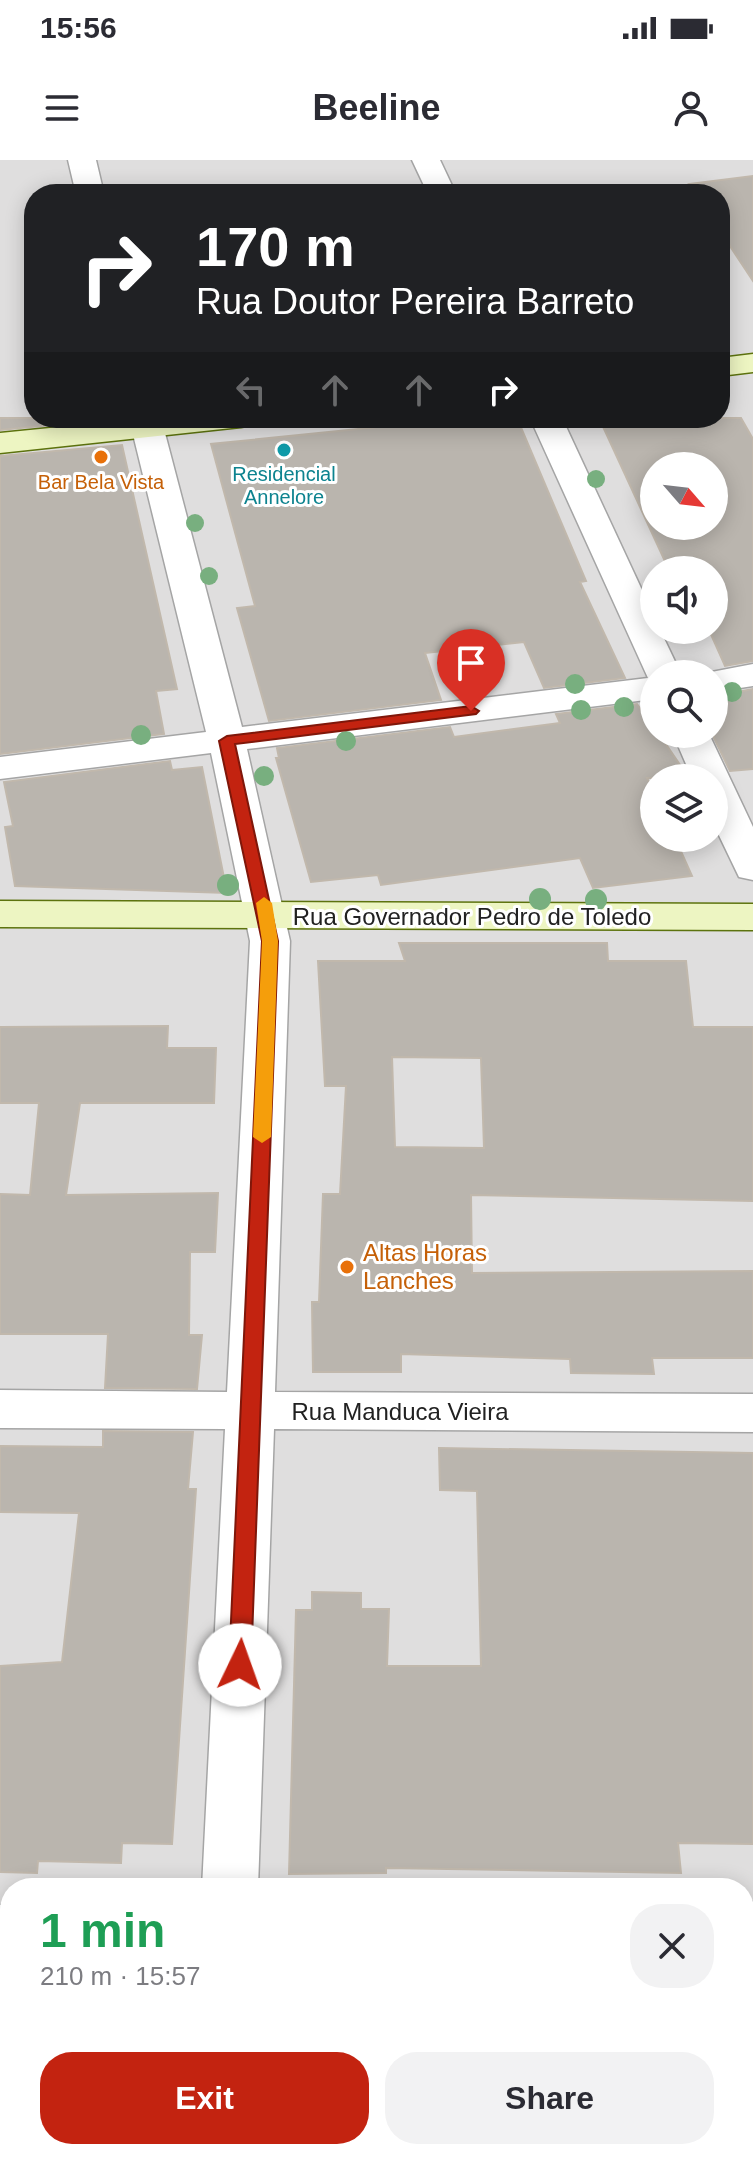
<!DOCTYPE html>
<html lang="en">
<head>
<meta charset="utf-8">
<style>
  :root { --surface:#fff; --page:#f2f2f3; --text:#2b2b33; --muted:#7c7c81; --accent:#c32310 }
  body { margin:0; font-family:Arial,sans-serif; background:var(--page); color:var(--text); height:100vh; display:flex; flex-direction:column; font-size:30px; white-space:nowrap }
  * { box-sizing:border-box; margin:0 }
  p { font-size:26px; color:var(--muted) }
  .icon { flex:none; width:44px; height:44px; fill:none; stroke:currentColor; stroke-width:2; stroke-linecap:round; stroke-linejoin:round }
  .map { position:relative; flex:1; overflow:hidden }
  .sheet { position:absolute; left:0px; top:1718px; width:754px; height:282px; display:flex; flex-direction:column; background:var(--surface); border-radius:32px 32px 0 0; box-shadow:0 4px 20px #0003 }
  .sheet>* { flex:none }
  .guide { position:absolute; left:24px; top:24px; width:706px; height:244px; border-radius:32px; box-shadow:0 4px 20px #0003; background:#202124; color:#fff; overflow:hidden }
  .needle { width:52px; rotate:118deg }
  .controls { position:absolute; left:640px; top:292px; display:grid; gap:16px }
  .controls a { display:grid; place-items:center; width:88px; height:88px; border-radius:50%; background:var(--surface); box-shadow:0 4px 20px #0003; font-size:40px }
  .pin { position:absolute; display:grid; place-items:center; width:68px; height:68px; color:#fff; margin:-82px -34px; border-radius:50% 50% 50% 0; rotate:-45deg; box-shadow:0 0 8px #0007 }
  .pin .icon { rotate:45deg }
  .me { position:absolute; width:88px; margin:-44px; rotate:3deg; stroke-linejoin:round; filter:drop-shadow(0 0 6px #0008) }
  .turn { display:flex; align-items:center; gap:28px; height:168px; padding:0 40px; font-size:36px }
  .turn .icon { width:104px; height:104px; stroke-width:2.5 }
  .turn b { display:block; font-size:56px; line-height:68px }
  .lanes { display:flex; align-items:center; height:76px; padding:0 40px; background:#0003; justify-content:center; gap:40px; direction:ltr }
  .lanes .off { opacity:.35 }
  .round { display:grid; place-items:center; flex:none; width:84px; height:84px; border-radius:32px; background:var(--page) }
  .head { display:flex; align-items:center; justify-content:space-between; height:136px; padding:0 40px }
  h1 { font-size:48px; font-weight:700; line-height:60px; color:#1e9e55 }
  .action { display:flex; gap:16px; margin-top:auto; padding:16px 40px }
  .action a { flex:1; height:92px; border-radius:32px; background:var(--accent); color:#fff; font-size:32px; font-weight:700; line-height:92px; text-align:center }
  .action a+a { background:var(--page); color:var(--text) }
  .status { display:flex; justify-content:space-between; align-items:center; height:56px; padding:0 40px; background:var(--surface); direction:ltr }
  .status svg { height:22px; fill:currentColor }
  header { display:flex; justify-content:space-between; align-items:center; height:104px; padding:0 40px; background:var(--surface); font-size:36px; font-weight:700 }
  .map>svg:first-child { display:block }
</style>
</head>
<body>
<div class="status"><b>15:56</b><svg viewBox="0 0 49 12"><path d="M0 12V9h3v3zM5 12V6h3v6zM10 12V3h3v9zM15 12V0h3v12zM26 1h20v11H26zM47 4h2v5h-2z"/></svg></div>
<header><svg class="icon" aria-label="menu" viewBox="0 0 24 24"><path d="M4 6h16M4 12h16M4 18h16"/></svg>Beeline<svg class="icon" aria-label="person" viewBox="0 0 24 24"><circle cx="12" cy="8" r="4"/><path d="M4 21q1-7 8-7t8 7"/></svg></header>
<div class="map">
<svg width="753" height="1999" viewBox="0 0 753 1999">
  <rect width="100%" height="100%" fill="#f1efe9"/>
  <path fill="#dfdede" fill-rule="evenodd" d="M0 0H753V1999H0ZM34 34H720V258H34ZM654 306H714V366H654ZM654 410H714V470H654ZM654 514H714V574H654ZM654 618H714V678H654ZM10 1728H744V1990H10Z"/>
  <path fill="#bab5ae" stroke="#c1b8ac" stroke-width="2" fill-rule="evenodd" d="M753 16V121L720 71V34H696L689 24Z
    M0 258H71L73 263 0 270Z
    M384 258H517L586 421 580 422 625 518 544 528 524 482 425 493 441 540 269 561 237 448 255 446 211 284 388 266Z
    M599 258H741L753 279V501L725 506 709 470H714V410H669ZM654 306H714V366H654Z
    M122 285 177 529 156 531 164 574 0 594V296Z
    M753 529V609L730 611 714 578V542L740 539 737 532Z
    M637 544 654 567V574H659L689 618H647L654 632V678H675L692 716 593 728 580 698 381 725 378 715 311 722 276 598H279L277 588 450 567 454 577 560 563 556 554Z
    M170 601 172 610 202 607 227 733 15 726 5 667 13 666 4 622Z
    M399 783H607L608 801H686L693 867H753V1041L471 1035 472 1113 753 1111V1198H652L654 1214 571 1213 570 1199 401 1194V1212H313L312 1142H319L323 1034H340L346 926H325L318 801H405ZM392 897 481 898 484 988 395 987Z
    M168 866 167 888H216L214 943H80L66 1035 218 1033 215 1092H190L189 1175H202L197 1229 105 1228 108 1174H0V1034L30 1035 39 943H0V867Z
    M103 1271 193 1272 188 1329H196L172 1684 122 1683 121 1703 38 1701 37 1713 0 1712V1506L62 1502 79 1353 0 1352V1286L103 1287Z
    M439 1288 753 1293V1684L678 1683 681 1713 386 1708V1713L289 1714 296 1450H312V1432L361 1433V1449H389L387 1506H481L477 1331 440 1330Z"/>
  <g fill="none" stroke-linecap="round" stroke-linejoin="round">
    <g stroke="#a5a5a5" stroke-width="3">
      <path id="street" d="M68 0H96L104 34H76Z
        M412 0H440L456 34H428Z
        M129 258H161L242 567 648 518 530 258H562L654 456V470H660L681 514H654V539L247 589 290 781 275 1232 753 1234V1272L274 1269 258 1728H202L225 1269 0 1268V1230L227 1232 250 781 211 593 0 619V597L206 572Z
        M753 504V526L714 532V514H701Z
        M673 574H709L753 667V720L739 717 714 665V618H692Z
        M744 1742H753V1794H744Z
        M0 1745H10V1797H0Z
        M189 1990H249L248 1999H188Z"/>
    </g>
    <g stroke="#5d730e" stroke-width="3">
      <path id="secondary" d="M753 194V212L720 216V198Z
        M150 258H257L252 265 241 267 0 293V273Z
        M0 741 753 744V770L0 767Z"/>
    </g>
    <use href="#street" fill="#fff" fill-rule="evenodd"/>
    <use href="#secondary" fill="#edf5c2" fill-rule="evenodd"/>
  </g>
  <g fill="#78af7f">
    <circle cx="596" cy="319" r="9"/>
    <circle cx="195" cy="363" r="9"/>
    <circle cx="209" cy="416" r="9"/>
    <circle cx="575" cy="524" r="10"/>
    <circle cx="732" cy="532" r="10"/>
    <circle cx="624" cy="547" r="10"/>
    <circle cx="581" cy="550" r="10"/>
    <circle cx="141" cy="575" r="10"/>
    <circle cx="346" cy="581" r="10"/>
    <circle cx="264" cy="616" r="10"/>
    <circle cx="228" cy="725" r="11"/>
    <circle cx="540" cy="739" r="11"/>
    <circle cx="596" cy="740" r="11"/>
  </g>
  <path fill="#c32310" stroke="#7f170a" stroke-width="2" d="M471 546 479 551 476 554 235 584 278 781 251 1505 248 1511H232L229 1505 262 781 219 581 227 576Z"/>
  <path fill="#f59e0b" d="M264 737 272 743 278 781 271 977 262 983 253 977 262 781 256 743Z"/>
  <circle fill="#0f9aa8" stroke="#fff" stroke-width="3" cx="284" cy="290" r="8"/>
  <g fill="#e8710a" stroke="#fff" stroke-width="3">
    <circle cx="101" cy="297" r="8"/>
    <circle cx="347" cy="1107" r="8"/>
  </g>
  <g text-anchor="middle" stroke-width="6" stroke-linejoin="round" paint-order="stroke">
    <g font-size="20" fill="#0d838f" stroke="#fff">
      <text x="284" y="321">Residencial<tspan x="284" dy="23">Annelore</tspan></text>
    </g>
    <g font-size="20" fill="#c56008" stroke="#fff">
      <text x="101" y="329">Bar Bela Vista</text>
    </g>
    <g font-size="24" fill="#212121" stroke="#fff">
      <text x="472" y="765">Rua Governador Pedro de Toledo</text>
      <text x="400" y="1260">Rua Manduca Vieira</text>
    </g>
    <g font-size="24" fill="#c56008" stroke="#fff" text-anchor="start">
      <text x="363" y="1101">Altas Horas<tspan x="363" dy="28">Lanches</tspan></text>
    </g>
  </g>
</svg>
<div class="controls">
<a><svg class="needle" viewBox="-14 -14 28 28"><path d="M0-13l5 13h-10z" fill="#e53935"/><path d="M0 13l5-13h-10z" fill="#7c7c81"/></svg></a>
<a><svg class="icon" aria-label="sound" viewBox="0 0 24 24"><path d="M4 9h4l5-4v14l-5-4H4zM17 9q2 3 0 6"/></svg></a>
<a><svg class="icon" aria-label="search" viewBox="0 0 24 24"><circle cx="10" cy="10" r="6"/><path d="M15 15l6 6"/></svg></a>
<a><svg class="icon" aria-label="layers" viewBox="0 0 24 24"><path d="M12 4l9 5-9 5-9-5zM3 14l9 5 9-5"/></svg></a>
</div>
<div class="pin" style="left:471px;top:551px;background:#d93025"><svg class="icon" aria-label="arrive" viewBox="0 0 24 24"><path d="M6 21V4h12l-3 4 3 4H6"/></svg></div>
<svg class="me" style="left:240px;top:1505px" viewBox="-20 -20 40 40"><circle r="19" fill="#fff"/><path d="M0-13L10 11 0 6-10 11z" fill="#c32310"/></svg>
<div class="guide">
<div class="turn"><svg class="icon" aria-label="right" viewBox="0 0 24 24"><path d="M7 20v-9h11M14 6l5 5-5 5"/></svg><div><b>170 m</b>Rua Doutor Pereira Barreto</div></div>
<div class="lanes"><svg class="icon off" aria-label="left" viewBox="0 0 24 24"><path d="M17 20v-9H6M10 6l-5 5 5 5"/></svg><svg class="icon off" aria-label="ahead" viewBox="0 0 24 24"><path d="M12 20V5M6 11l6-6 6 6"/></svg><svg class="icon off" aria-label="ahead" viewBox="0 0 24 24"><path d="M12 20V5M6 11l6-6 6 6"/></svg><svg class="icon" aria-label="right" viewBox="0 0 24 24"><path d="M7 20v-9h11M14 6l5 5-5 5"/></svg></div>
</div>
<section class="sheet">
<div class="head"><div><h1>1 min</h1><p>210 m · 15:57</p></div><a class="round"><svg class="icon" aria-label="close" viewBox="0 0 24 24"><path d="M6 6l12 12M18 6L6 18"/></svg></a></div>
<div class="action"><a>Exit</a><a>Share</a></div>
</section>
</div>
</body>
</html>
